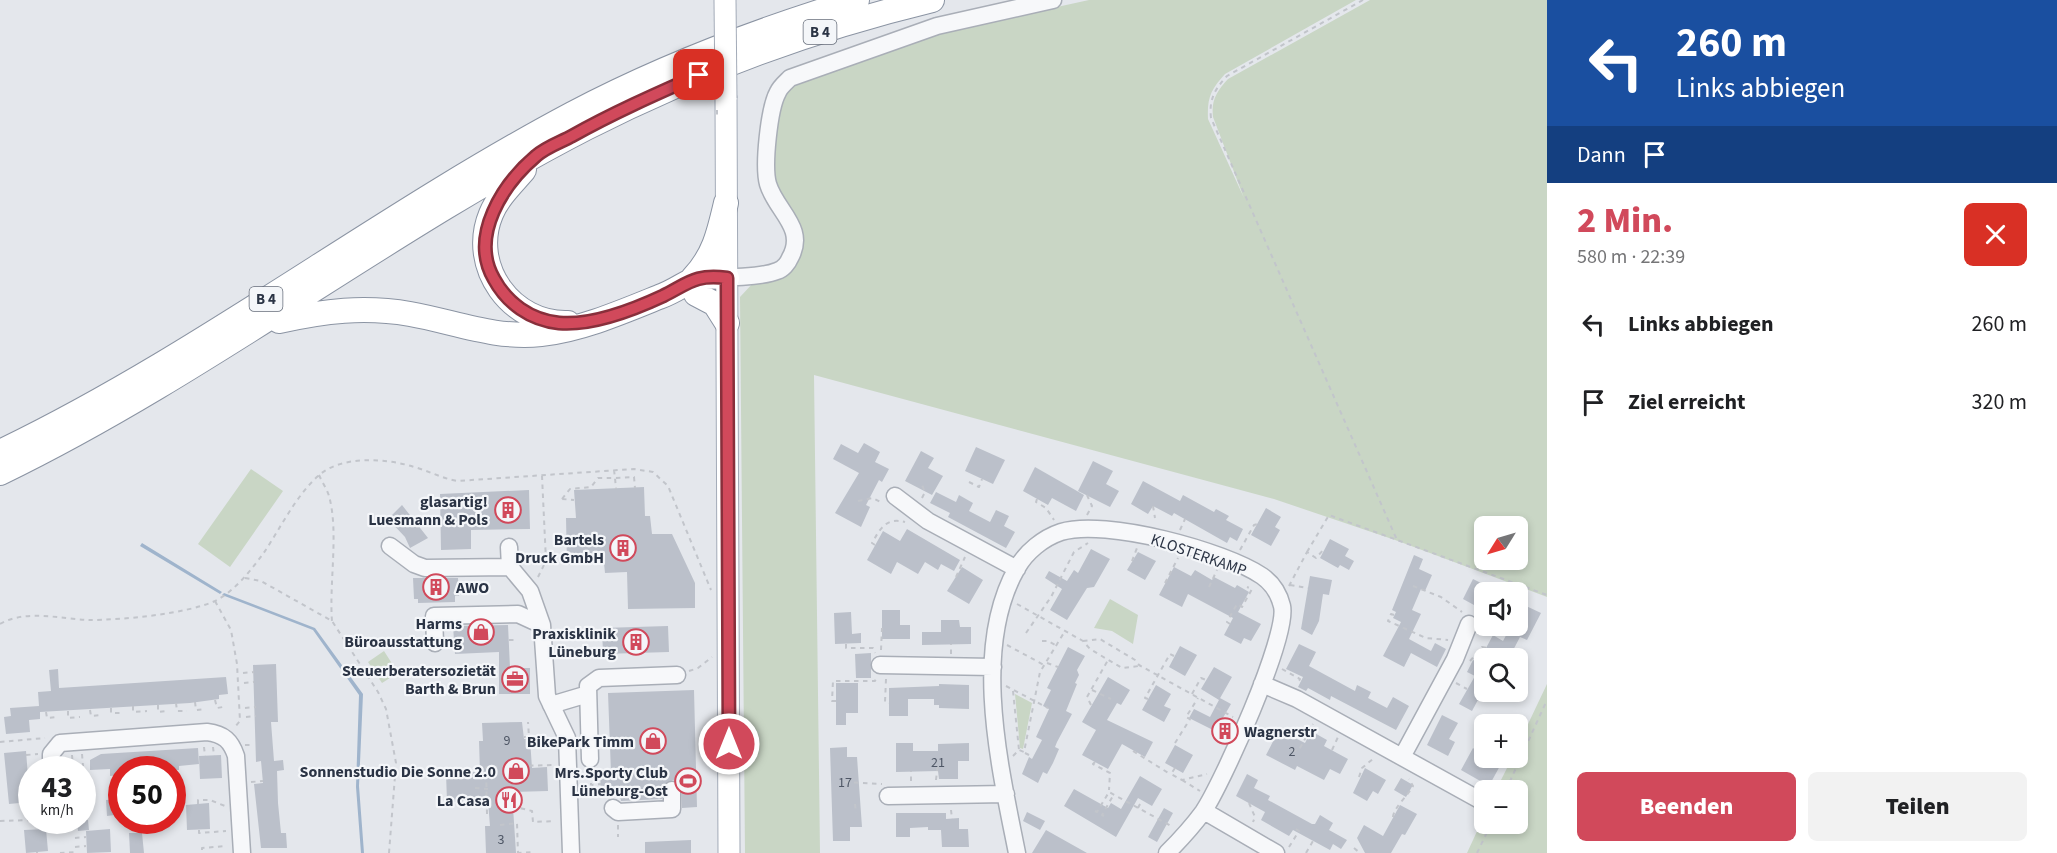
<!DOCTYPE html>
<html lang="de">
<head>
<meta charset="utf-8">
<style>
  :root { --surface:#fff; --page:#f2f2f2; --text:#202124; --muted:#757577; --accent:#d1495b }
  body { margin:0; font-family:"Source Sans 3",sans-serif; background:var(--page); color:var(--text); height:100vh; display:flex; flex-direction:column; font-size:22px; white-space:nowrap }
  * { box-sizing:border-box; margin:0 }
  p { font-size:20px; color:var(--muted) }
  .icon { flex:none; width:33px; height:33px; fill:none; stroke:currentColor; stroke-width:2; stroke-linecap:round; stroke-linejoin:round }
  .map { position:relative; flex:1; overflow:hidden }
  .drawer { display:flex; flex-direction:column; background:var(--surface); width:510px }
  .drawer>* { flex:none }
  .banner { background:#1a4fa0; color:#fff; overflow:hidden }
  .needle { width:39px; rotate:233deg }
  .tools { position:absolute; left:1474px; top:516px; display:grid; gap:12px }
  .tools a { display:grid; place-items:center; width:54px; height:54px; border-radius:9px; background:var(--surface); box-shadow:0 3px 9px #0003; font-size:30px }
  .speed { position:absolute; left:18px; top:756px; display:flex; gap:12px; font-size:30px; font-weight:700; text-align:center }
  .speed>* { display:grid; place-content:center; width:78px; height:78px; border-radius:50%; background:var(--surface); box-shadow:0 3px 9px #0003; line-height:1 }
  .speed small { font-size:15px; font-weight:400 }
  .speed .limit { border:9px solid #d22; background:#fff; color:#111 }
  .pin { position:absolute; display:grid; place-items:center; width:51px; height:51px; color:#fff; margin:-26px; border-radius:12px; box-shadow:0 3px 9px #0006 }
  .me { position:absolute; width:66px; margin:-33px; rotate:0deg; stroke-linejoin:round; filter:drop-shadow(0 0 4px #0008) }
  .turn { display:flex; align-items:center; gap:21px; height:126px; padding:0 30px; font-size:27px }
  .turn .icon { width:78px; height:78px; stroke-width:2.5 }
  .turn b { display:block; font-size:42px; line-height:51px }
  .then { display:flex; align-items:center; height:57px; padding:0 30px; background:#0003; gap:12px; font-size:22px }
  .round { display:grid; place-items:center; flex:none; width:63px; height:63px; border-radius:9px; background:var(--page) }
  .head { display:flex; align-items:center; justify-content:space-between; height:102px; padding:0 30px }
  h1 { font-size:36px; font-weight:800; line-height:45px; color:var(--accent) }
  .action { display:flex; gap:12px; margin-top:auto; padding:12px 30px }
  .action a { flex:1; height:69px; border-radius:9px; background:var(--accent); color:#fff; font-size:24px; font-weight:800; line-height:69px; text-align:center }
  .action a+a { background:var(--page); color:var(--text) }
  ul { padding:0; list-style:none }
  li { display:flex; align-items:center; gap:18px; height:78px; padding:0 30px }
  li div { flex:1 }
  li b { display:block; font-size:22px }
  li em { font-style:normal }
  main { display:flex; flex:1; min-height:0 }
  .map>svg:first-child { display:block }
</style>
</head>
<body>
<main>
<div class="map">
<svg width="1547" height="853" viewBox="0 0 1547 853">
  <rect width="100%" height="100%" fill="#e4e7ec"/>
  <path fill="#c9d6c5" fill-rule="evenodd" d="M1089 0H1356L1225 74C1211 89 1207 98 1208 119L1244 198 1213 117C1211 100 1217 91 1228 79L1370 0H1547V597L1398 541 1274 499 814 375 820 853H745L740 297 754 282 791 268 801 255 803 237 772 180 777 109 793 82 939 33ZM1485 526H1518V560H1485Z
    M251 469 283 491 230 567 198 544Z
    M1110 599 1138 615 1133 644 1112 631 1094 628Z
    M384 651 398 673 382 683 368 662Z
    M1547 684V853H1467L1485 814V824H1518V790H1496L1512 758H1518V745Z
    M1015 694 1032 703 1023 749 1020 748Z"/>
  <path fill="#9fb4cc" d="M142 543 222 592 220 594 140 546Z
    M224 593 315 628 363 694 359 786 364 853H361L356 787 359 695 313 630 222 595Z"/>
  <path fill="#bbc0ca" d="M864 443 880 452 875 462 889 469 882 482 879 480 866 505 870 507 861 527 835 513 859 473 833 459 841 444 858 453Z
    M976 447 1005 460 993 484 965 471Z
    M921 451 934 458 928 468 943 476 932 495 905 481Z
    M1093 461 1113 471 1106 484 1119 491 1110 507 1078 491Z
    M1035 467 1084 495 1076 511 1052 498 1048 505 1023 491Z
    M1143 481 1180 501 1183 495 1214 512 1216 509 1229 516 1226 520 1243 529 1237 541 1230 537 1227 543 1174 513 1172 516 1153 506 1148 514 1131 504Z
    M644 487 645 516H650L652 534H672L695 583V608L628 609 627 572 605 573 604 563 567 565 566 518H576L574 490Z
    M529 490 530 529 471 530V549L441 550 440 494Z
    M936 492 956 502 959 495 973 503 969 511 990 522 996 510 1009 516 1004 526 1015 532 1006 548 948 517 950 513 930 503Z
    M402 505 428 538 410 548 405 537 388 519Z
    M1266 508 1281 517 1275 527 1280 530 1271 546 1251 535Z
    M907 529 960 560 954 571 941 564 938 570 925 562 918 574 897 562 891 574 867 560 883 531 900 541Z
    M1330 539 1349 549 1345 556 1354 561 1349 570 1340 565 1338 568 1320 558Z
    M1091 549 1110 559 1094 587 1087 588 1067 620 1050 610 1062 589 1045 578 1049 571 1067 581 1074 570 1078 573Z
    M1138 552 1156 561 1145 580 1127 570Z
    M1414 555 1423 559 1419 569 1432 575 1425 591 1421 589 1412 610 1421 614 1409 639 1431 651 1435 643 1446 649 1437 667 1411 653 1404 667 1383 656 1401 622 1393 618 1396 612 1392 610Z
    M962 567 983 580 969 604 947 591Z
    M1174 567 1191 576 1195 570 1212 580 1214 577 1235 588 1237 585 1249 592 1238 612 1261 624 1251 641 1244 638 1241 644 1224 635 1233 618 1188 594 1182 607 1159 595Z
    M1310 576 1332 580 1329 595 1323 594 1319 621 1312 635 1301 629Z
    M413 578H458L459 596H455V602L418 603V599H414Z
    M1473 579 1499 592H1485V611L1463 599Z
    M1522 604 1541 613 1527 640 1520 637 1509 658H1485V701L1479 698 1472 711 1459 704 1475 676 1467 672 1473 660 1478 663 1493 635 1503 641 1511 626H1518V612Z
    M882 610H900V625H910V639H882Z
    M851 612 852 634 861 633V643L835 644 834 613Z
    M941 620H959L960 627H971V644L922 645V632H941Z
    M508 625 510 668H530V694H499V652L455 654 453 626Z
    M668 626 669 652 603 654 602 628Z
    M1299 644 1316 652 1309 666 1355 691 1357 685 1371 692 1368 698 1387 708 1393 697 1409 706 1396 730 1331 696 1330 700 1308 688 1306 691 1298 687 1303 677 1286 669Z
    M1180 646 1197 655 1185 676 1169 667Z
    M1068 647 1085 656 1077 670 1079 675 1075 683 1077 684 1066 711 1072 714 1057 742 1055 747 1059 749 1053 763 1047 774 1043 772 1038 783 1022 774 1029 757 1032 759 1042 740 1036 737 1049 709 1043 706 1051 690 1047 688Z
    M871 653V678H856L855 654Z
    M276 664 278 722H271L274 761 283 760 284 770 277 771 278 803 281 833H286L287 848H261L254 784 263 783 261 761 256 762 253 665Z
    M1214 667 1232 677 1219 700 1201 689Z
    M58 669 59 688 226 677 228 694 219 695V699L190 703 40 712V719L29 720 30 732 6 734 4 717 11 716 10 708 39 706 38 692 51 691 49 670Z
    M1108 677 1130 690 1121 705 1117 703 1107 720 1153 742 1145 757 1122 744 1108 769 1082 755 1096 730 1082 722Z
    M836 683H858V713H846V725H836Z
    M939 684 969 685V709L939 708V705H934V699H908V716H889V688L939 686Z
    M1156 685 1171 694 1164 706 1171 709 1164 722 1142 710Z
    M694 690 697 807 682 808 681 785 673 780 663 785 662 799 621 801 619 792 601 793 600 773H611L608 693Z
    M1220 698 1231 704 1220 723 1229 728 1225 736 1189 718 1194 709 1210 717Z
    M1442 715 1458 723 1449 739 1455 742 1448 756 1427 745Z
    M522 722 524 739H530L532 768 547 767 548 791 512 792 516 853H486L485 826H490L488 801 447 802 446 773 480 772 479 741H483L482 723Z
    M1279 730 1305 743 1311 731 1327 740 1324 746 1348 759 1340 774 1330 769 1324 780 1297 766 1295 770 1266 755Z
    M896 743H913V751H938V744L969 743V761H958V779H939L938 771 896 772Z
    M1175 745 1193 755 1183 773 1165 763Z
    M847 747V757H857L862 827H850V841H833L830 748Z
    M198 748 199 764 179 766V770H156V765L132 766 133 770H122V775L110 776V769L90 770V760L101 754Z
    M1473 748 1485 758 1501 764 1489 786 1461 770Z
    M26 751 30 802 9 804 4 753Z
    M221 755 222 778 200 779 199 756Z
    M1365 768 1386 780 1378 794 1373 791 1367 801 1353 793Z
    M1247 774 1258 780 1254 788 1270 796 1268 800 1312 824H1315L1320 815 1333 823 1329 830 1347 840 1341 849 1333 844 1330 850 1293 830 1289 836 1261 820 1265 812 1236 796Z
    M1140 776 1162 789 1152 806 1138 798 1116 837 1064 806 1074 789 1108 808 1111 803 1121 809Z
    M1401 778 1413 785 1406 797 1394 790Z
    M121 799 122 814 107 816 106 800Z
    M209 803 210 829 187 830 186 805Z
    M1400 805 1417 814 1405 835 1402 834 1391 853H1365L1357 838 1364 825 1383 836Z
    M1164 808 1173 813 1157 842 1148 837Z
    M1027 812 1045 821 1040 830 1023 821Z
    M896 813H946V819L959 818V829H968L969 847H942L941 830H928V827L910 828V837H896Z
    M82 820H88L89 830 78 831 77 821Z
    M135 820H157L158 831 136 832Z
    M46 829 48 851 26 853 24 830Z
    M110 829 111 852 87 853 86 831Z
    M1046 830 1087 853H1032Z
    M129 833H142L144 853H130Z
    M691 840V853H645V842Z"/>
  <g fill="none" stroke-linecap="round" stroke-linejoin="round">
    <g stroke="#a9aeb7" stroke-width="19">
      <path id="minor" d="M727 278C742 276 763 277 777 271 783 269 788 263 790 258 807 228 776 211 768 184 763 166 769 108 778 92 780 87 786 82 790 78L937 26 1053 0
        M895 496 928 521 1017 569
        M390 546 414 564 425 568 510 567 530 591 542 625 547 696 567 738 571 853
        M509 547 510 567
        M435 643 434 616 518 614 542 625
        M880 665 993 667
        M1262 684 1297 699 1485 803
        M551 705 588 694
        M1402 757 1455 659 1469 624
        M590 759 588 686 599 678 677 675
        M51 770V754L60 743 207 732C224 734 231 741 236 756L242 853
        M888 796 1006 794
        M613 808 618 812 672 809V790
        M1204 811 1276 853
        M1017 853C1000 767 971 648 1017 568 1026 552 1043 538 1061 532 1105 518 1225 551 1262 576 1272 583 1279 594 1282 606 1289 635 1222 784 1203 812 1192 827 1180 840 1167 853"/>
    </g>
    <g stroke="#a3abb8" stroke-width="23">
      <path id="major" d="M726 98 729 853"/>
    </g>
    <g stroke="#8b94a3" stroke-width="26">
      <path id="highway" d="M524 170C512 184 498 197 491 214 469 267 512 325 568 323
        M693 278C714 256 719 233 726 203
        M696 294 715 304 727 323
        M279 321C324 311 364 306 410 314 455 322 495 339 541 334 580 330 622 312 659 297 689 286 690 272 727 278
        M0 452C200 356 376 218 572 114 663 66 758 30 857 0
        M0 473C204 374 384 232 586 128 696 72 812 29 932 0"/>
    </g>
    <path stroke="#c2c5cb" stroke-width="2" stroke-dasharray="4.5 4.5" stroke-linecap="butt" d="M1363 0 1227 76C1214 90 1209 100 1211 118L1397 540
      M614 470 615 478 634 477 635 488
      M319 475C322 482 327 489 329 496 339 532 329 583 332 621
      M969 482 979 487 982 479
      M922 498 925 492 922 485
      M562 499 570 489 591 487 598 478H615L616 489
      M562 499 574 500
      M1037 499 1036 502 1046 508 1054 520
      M858 501 873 498 882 503
      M1153 506 1155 518
      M1087 515 1092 506 1087 495
      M1180 530 1185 519
      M875 545 872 543C880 529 886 517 905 522
      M1240 550 1254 525 1258 524
      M1307 552 1329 515 1547 595
      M1132 561 1137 548
      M538 577 546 561 542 476
      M956 577 965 557
      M245 578 261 581 332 621 378 692 386 709 396 763 389 853
      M1165 583 1178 558
      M1290 585 1308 588
      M1289 586 1307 552 1316 558 1325 548
      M1413 586 1441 597 1462 612
      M1209 587 1217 570
      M215 601 231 630 237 664 240 721 235 727
      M1017 604 1083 641 1090 649 1122 668 1139 666
      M1394 615 1391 614 1388 621 1426 638 1448 640
      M0 624C26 609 61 619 89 620 122 620 186 614 215 601 235 591 250 571 263 554 280 529 295 497 318 476 341 455 386 458 414 467 429 471 441 478 457 481L634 469 653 472 668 486 711 590
      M1230 624 1227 622 1237 604 1242 607 1252 589 1247 587
      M1026 633 1051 597 1074 552 1088 543
      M1503 633 1507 626
      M509 640H516
      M1042 641H1048L1057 646
      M1083 641 1100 639 1135 660 1139 665 1233 717
      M846 644V648H873L875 653
      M1007 645 1044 665
      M881 650 882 628
      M951 654V644
      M1470 661 1482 647 1487 648
      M1047 663 1058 667
      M1282 669 1300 679 1297 684
      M689 671 698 668 712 657
      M243 673 254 672
      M886 679 885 702 889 703
      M244 683 254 682
      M1456 683 1467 689
      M1006 686 1048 708
      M1092 690 1111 699
      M1013 691 1019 750
      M1192 694 1201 678 1206 680
      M1148 699 1145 698 1170 654 1174 656
      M215 700 217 708 223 707
      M836 701H832L833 681H875L876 678
      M195 702 196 710 205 709
      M176 703 177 711H187
      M158 705V712L167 711
      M1091 705 1087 697 1108 660
      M133 706V712L147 711
      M111 708V713H122
      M245 708 256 707
      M90 710 91 716 101 715
      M68 711V718L80 717
      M46 712 47 718 57 717
      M246 717 256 716
      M1257 734 1273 742
      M524 737H529L528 722
      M0 742 45 738
      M1175 743 1190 719 1186 717 1198 698
      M245 745H254
      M204 747 205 756
      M213 747 214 756
      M1332 750 1338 737
      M1133 751 1170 774
      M1292 751 1299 750 1313 724
      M1025 753 1033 757
      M82 754 83 766
      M26 755 38 754
      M72 755 73 767
      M1013 756 1019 750 1024 752 1040 672 1065 631
      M1095 762 1093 764 1110 773 1109 790
      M1175 768 1171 774 1182 780 1207 774
      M591 774V785L601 784
      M1359 777 1362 768 1374 758
      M936 780 938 762
      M1182 780 1200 791
      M911 781V771
      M251 782 263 781
      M845 782 882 784
      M29 783 32 782
      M475 788 488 789
      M1506 790 1547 700
      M518 792V806
      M30 798H32
      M1249 803 1255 817 1253 822
      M198 804V800H210L225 806
      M855 804 856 813
      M512 806 532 811 533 822 555 821
      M1138 808 1142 800
      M951 810 952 819
      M1095 811 1097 812 1109 792 1173 827
      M487 814 486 767 553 765
      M1104 816 1102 815 1114 794
      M1393 817C1394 807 1407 797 1413 786L1409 779
      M34 820 35 829
      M0 821 32 820
      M500 825 517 823 518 853
      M618 825V837
      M125 826H135
      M199 830V833L226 831
      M75 838 86 837
      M75 847 86 846
      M1289 847 1299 831 1294 828
      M1354 848 1360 853
      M202 850V848L226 846
      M37 852V853
      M60 853 76 852
      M517 853 535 852
      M1306 853 1313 841
      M1477 853 1491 824"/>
    <use href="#minor" stroke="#f7f8fa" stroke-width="16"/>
    <use href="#major" stroke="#fff" stroke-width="21"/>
    <use href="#highway" stroke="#fff" stroke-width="24"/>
    <g stroke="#a3abb8" stroke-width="23" stroke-linecap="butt">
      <path id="major-bridge" d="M725 0 726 98"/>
    </g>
    <path stroke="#c2c5cb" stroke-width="2" stroke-dasharray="4.5 4.5" stroke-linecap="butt" d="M717 110V118"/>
    <use href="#major-bridge" stroke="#fff" stroke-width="21"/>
  </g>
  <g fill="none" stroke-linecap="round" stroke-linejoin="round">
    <g stroke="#882f3b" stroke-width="15">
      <path id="route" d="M699 75C656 94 613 113 572 136 561 142 546 147 536 156 503 184 469 236 494 279 507 303 530 320 559 323 593 326 633 310 663 296 689 283 695 274 727 278L729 744"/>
    </g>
    <use href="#route" stroke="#d1495b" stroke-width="10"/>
  </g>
  <defs>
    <g id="building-ring" transform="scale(1.35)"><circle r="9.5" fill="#f4f6f9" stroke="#d1495b" stroke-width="1.5"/><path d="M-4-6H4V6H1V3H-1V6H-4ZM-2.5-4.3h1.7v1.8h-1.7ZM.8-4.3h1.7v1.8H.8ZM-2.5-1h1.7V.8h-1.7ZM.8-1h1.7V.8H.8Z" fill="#d1495b"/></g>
    <g id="shop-ring" transform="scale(1.35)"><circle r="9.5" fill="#f4f6f9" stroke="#d1495b" stroke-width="1.5"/><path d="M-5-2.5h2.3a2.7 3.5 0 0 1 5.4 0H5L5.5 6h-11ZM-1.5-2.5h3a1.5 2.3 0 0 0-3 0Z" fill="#d1495b"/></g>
    <g id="office-ring" transform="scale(1.35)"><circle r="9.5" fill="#f4f6f9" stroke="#d1495b" stroke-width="1.5"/><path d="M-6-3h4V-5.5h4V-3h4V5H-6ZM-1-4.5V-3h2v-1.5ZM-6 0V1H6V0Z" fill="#d1495b"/></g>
    <g id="stadium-ring" transform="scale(1.35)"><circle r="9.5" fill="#f4f6f9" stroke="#d1495b" stroke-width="1.5"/><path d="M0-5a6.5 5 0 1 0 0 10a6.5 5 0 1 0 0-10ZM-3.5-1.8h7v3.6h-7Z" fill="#d1495b"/></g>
    <g id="restaurant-ring" transform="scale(1.35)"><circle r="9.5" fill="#f4f6f9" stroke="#d1495b" stroke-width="1.5"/><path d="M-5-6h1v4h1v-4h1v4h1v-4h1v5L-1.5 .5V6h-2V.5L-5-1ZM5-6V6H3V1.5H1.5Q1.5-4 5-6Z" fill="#d1495b"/></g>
  </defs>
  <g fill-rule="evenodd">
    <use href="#building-ring" x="508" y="510"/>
    <use href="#building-ring" x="623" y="548"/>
    <use href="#building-ring" x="436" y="587"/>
    <use href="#shop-ring" x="481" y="632"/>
    <use href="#building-ring" x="636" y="642"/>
    <use href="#office-ring" x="515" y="679"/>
    <use href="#building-ring" x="1225" y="731"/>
    <use href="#shop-ring" x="653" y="741"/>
    <use href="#shop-ring" x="516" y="771"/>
    <use href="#stadium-ring" x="688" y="781"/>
    <use href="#restaurant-ring" x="509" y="800"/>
  </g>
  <g text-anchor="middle" stroke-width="4.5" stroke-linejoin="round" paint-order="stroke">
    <g font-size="14" fill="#4f5766">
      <text x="507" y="745">9</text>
      <text x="1292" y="756">2</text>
      <text x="938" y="767">21</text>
      <text x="845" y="787">17</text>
      <text x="501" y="844">3</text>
    </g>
    <g fill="#f4f6f9" stroke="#676e7b" stroke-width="1.5">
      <rect x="803.5" y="20" width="33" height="24" rx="4.5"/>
      <rect x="249.5" y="287" width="33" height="24" rx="4.5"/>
    </g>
    <g font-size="15" font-weight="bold" fill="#2b3445">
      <text x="820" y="37">B 4</text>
      <text x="266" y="304">B 4</text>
    </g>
    <g font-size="16" font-weight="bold" fill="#2b3445" stroke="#f4f6f9" text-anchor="end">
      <text x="488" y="507">glasartig!<tspan x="488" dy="18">Luesmann &amp; Pols</tspan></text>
      <text x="604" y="545">Bartels<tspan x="604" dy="18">Druck GmbH</tspan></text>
      <text x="456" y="593" text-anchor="start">AWO</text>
      <text x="462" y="629">Harms<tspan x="462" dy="18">Büroausstattung</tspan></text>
      <text x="616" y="639">Praxisklinik<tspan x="616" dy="18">Lüneburg</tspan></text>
      <text x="496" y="676">Steuerberatersozietät<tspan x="496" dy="18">Barth &amp; Brun</tspan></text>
      <text x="1244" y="737" text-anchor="start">Wagnerstr</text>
      <text x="634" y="747">BikePark Timm</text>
      <text x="496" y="777">Sonnenstudio Die Sonne 2.0</text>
      <text x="668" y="778">Mrs.Sporty Club<tspan x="668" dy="18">Lüneburg-Ost</tspan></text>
      <text x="490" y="806">La Casa</text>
    </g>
    <g font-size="16" fill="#2b3445" stroke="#f4f6f9">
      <text transform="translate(1199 554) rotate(19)" y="6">KLOSTERKAMP</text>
    </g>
  </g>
</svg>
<div class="tools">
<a><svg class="needle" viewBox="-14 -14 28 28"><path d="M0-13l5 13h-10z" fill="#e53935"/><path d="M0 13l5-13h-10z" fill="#757577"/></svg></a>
<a><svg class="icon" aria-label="sound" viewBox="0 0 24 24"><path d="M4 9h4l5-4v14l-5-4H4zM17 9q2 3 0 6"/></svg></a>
<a><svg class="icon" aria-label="search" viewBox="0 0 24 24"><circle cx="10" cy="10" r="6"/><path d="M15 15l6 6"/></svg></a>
<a>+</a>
<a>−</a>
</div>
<div class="speed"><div>43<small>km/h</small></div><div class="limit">50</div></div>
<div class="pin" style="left:699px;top:75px;background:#d93025"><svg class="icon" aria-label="arrive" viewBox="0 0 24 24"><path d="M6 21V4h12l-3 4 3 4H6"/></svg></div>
<svg class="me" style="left:729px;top:744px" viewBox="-20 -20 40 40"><circle r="17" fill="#d1495b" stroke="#fff" stroke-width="3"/><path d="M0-11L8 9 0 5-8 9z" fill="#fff"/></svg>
</div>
<section class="drawer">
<div class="banner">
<div class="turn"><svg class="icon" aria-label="left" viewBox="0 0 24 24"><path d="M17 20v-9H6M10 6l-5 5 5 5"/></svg><div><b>260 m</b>Links abbiegen</div></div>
<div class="then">Dann<svg class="icon" aria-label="arrive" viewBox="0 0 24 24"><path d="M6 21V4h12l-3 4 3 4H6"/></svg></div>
</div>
<div class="head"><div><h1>2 Min.</h1><p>580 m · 22:39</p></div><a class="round" style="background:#d93025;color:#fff"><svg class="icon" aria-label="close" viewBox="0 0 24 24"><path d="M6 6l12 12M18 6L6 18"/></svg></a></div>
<ul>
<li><svg class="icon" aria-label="left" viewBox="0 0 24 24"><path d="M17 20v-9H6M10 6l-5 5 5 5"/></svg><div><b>Links abbiegen</b></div><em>260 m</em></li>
<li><svg class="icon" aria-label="arrive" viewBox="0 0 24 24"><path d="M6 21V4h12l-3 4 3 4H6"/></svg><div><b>Ziel erreicht</b></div><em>320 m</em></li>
</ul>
<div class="action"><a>Beenden</a><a>Teilen</a></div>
</section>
</main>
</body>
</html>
